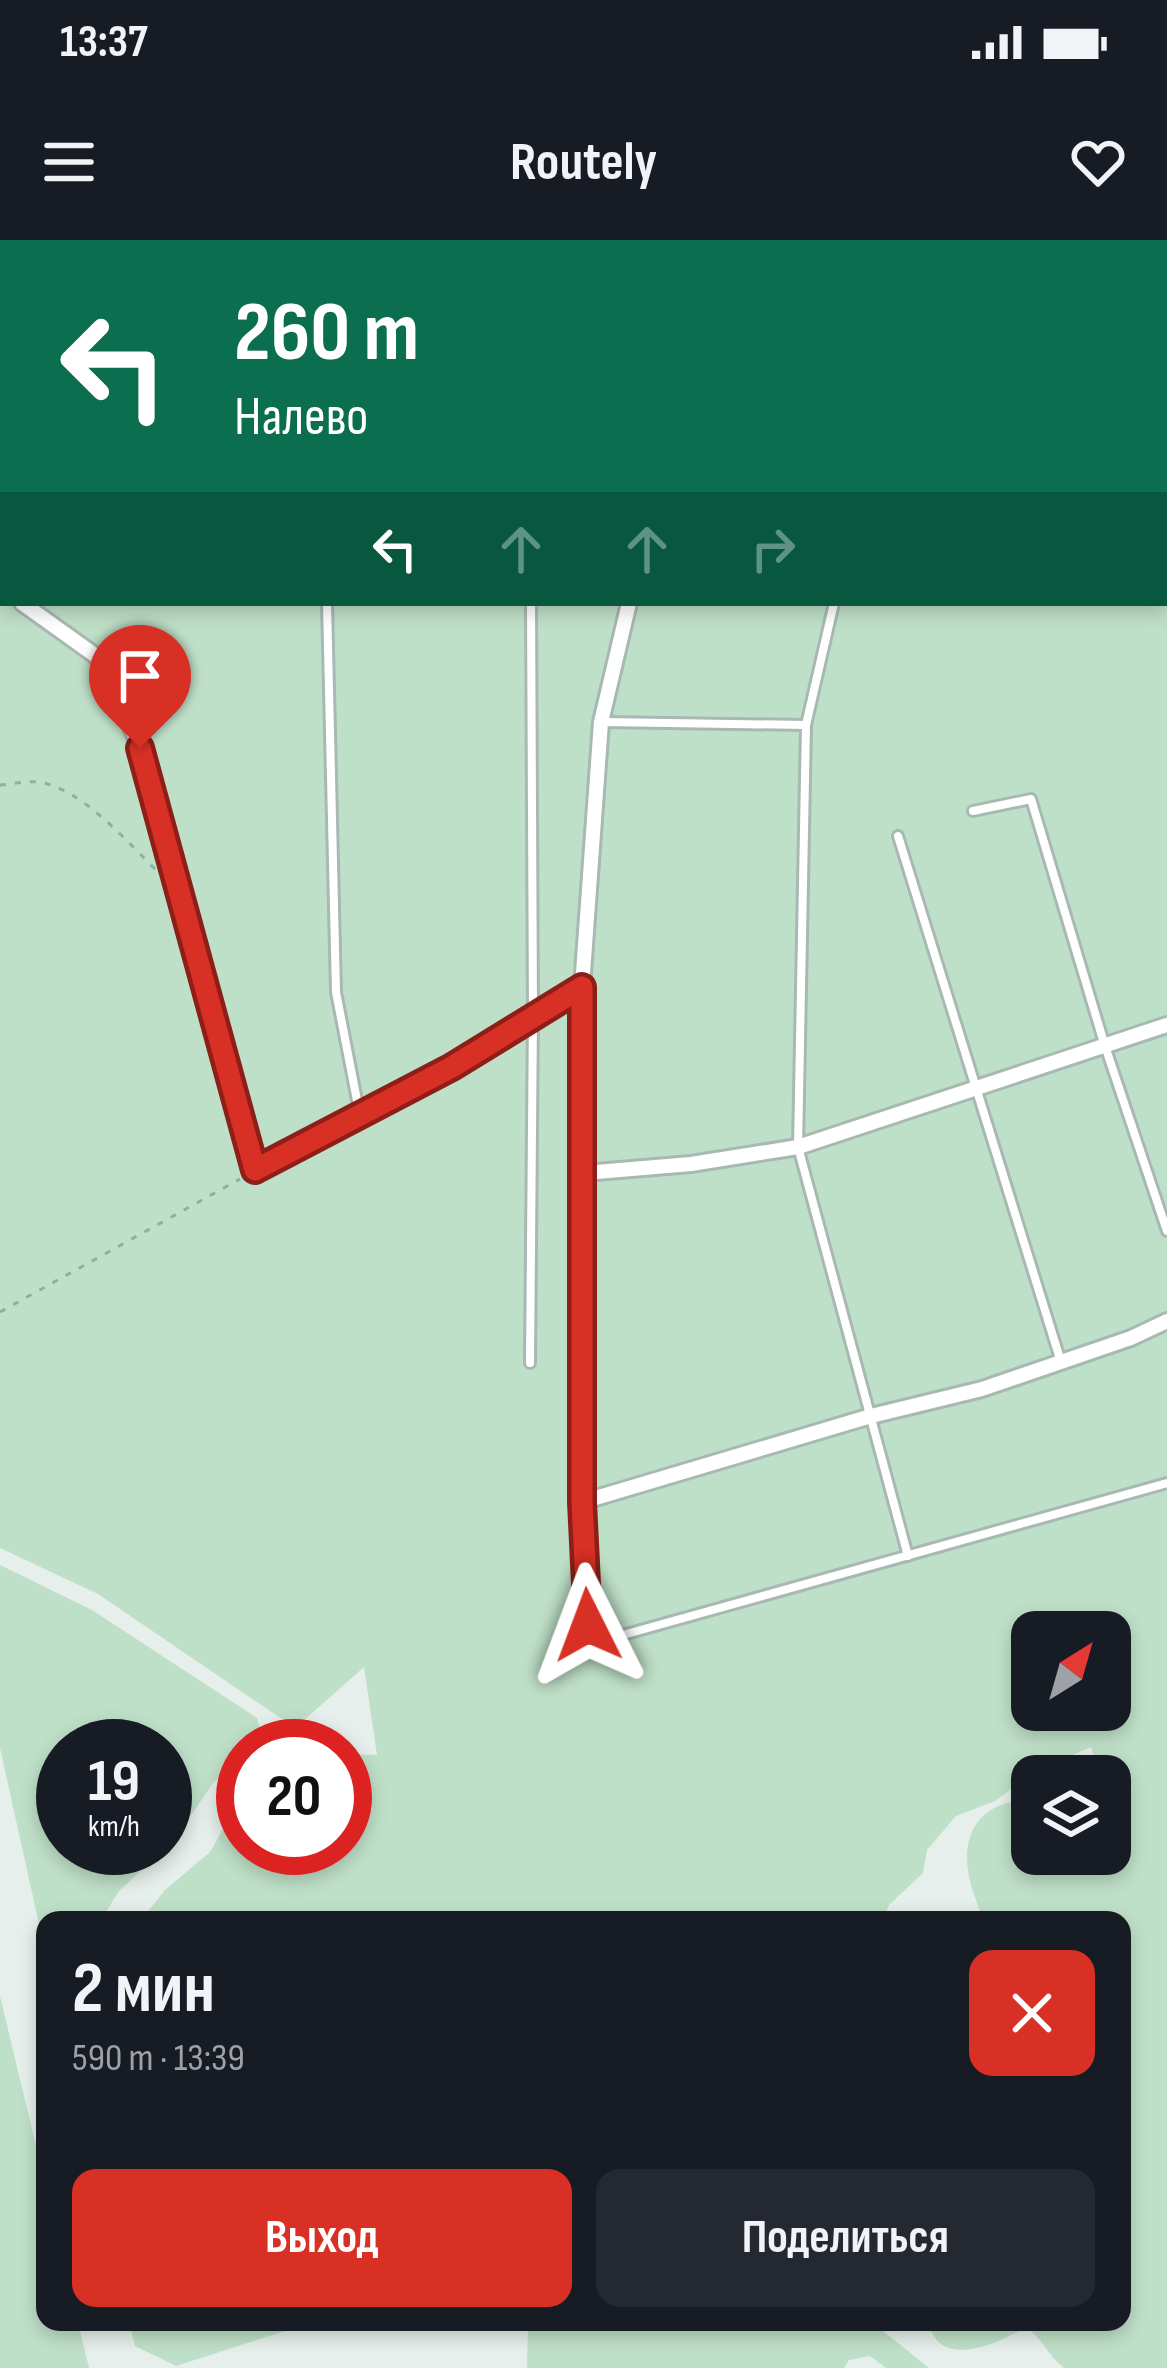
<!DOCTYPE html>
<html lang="ru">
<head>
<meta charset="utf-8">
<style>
  :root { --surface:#171b24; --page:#242831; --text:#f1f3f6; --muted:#9ea1a6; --accent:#d93025 }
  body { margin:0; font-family:"Sofia Sans Condensed",sans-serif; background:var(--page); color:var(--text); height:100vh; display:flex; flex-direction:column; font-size:45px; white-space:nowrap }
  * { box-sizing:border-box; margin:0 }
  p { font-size:39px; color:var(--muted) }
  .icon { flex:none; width:66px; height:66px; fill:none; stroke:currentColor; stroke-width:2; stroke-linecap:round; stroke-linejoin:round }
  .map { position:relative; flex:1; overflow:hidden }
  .details { position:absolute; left:36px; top:1671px; width:1095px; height:420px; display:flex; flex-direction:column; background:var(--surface); border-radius:24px; box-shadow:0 6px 18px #0003 }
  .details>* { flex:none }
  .banner { position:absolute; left:0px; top:0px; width:1167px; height:366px; box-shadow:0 6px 18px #0003; background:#0b6e4f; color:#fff; overflow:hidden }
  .needle { width:78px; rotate:37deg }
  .buttons { position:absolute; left:1011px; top:1371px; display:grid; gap:24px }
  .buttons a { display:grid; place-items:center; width:120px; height:120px; border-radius:24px; background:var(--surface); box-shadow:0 6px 18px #0003; font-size:60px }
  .speed { position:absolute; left:36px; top:1479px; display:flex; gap:24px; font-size:60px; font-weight:700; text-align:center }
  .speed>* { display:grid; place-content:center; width:156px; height:156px; border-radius:50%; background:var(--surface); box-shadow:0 6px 18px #0003; line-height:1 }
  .speed small { font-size:30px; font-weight:400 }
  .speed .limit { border:18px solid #d22; background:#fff; color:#111 }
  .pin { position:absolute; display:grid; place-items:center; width:102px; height:102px; color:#fff; margin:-123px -51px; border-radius:50% 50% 50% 0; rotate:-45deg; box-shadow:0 0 12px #0007 }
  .pin .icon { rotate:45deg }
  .me { position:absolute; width:132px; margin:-66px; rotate:357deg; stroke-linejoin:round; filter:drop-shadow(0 0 9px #0008) }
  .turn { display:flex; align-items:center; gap:42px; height:252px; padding:0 36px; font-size:54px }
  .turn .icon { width:156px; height:156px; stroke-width:2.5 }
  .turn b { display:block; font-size:84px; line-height:102px }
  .lanes { display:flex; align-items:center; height:114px; padding:0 36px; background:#0003; justify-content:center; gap:60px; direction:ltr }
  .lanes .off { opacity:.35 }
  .round { display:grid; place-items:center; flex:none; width:126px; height:126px; border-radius:24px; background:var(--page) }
  .head { display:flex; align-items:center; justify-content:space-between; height:204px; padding:0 36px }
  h1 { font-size:72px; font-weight:700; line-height:90px }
  .button { display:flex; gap:24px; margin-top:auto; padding:24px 36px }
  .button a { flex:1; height:138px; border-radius:24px; background:var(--accent); color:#fff; font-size:48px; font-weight:700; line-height:138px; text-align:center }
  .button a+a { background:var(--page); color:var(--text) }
  .status { display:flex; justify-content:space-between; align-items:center; height:84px; padding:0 60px; background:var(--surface); direction:ltr }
  .status svg { height:33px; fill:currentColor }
  header { display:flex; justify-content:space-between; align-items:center; height:156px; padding:0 36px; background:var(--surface); font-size:54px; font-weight:700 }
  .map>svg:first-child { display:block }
</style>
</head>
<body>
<div class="status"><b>13:37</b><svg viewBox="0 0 49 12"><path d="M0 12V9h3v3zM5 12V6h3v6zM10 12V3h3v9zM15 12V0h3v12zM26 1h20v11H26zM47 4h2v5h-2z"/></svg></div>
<header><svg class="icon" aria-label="menu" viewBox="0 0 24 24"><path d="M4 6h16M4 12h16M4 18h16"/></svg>Routely<svg class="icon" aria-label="heart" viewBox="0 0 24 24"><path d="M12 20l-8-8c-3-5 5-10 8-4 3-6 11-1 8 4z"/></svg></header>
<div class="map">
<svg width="1167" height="2128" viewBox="0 0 1167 2128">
  <rect width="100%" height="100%" fill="#e6efeb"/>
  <path fill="#bfe0c8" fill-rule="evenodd" d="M0 0H1167V2128H1064C1048 2116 1043 2099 1026 2087 991 2108 937 2128 929 2082H1122V1680H958L981 1678C979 1665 973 1654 970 1641 958 1593 982 1558 1032 1561V1614H1110V1536H1093L1096 1527 1091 1507 1032 1533 995 1561 956 1576 927 1610 923 1633 889 1665 882 1680H141L165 1650 210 1612 243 1554V1608H345V1514L377 1515 364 1427 295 1488 98 1354 0 1308ZM3 3H1164V363H3ZM1032 1392H1110V1470H1032Z
    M0 1325 92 1370 257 1478 261 1495 250 1506H243V1513L213 1543 178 1595 165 1608V1506H63V1608H165L119 1651 101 1680H45V1711L0 1508Z
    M0 1756 45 1943V2082H78L89 2128H0Z
    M129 2082H313L176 2126 135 2106Z
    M528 2082H872L929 2128H886L870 2116 849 2120 844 2128H527Z"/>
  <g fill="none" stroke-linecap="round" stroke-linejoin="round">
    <g stroke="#a8b8b2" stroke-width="14">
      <path id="service" d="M417 0 447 3
        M106 3 108 0
        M264 3 266 0
        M542 3V0
        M936 3 937 0
        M1164 117 1167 104
        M0 170 3 165
        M327 363 336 752 360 876
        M834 363 806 485 798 907 908 1316
        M603 482 806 485
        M973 571 1031 559 1104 803 1167 991
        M898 596 1061 1122
        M530 1123 533 773 531 363
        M582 1262 588 1385 612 1398 1167 1243"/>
    </g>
    <g stroke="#a8b8b2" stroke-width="20">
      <path id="minor" d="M636 3 638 0
        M0 349 3 351
        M22 363 103 421 140 508 255 930 452 827 582 747
        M629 363 601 482 582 747V1262L871 1176 982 1149 1131 1098 1167 1081
        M584 933 691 924 798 907 1167 785"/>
    </g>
    <path stroke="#86b3a5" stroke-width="3" stroke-dasharray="6 9" stroke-linecap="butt" d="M0 545C12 544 26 541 38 542 82 548 128 603 158 632
      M0 1072 240 939"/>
    <use href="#service" stroke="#fff" stroke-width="8"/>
    <use href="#minor" stroke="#fff" stroke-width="14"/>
  </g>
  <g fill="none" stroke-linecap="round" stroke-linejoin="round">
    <g stroke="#8d1f18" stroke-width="30">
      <path id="route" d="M140 508 255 930 452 827 582 747V1262L588 1385"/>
    </g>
    <use href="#route" stroke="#d93025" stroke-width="21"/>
  </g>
</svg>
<div class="buttons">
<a><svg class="needle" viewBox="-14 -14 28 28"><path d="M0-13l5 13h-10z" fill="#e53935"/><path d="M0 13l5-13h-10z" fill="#9ea1a6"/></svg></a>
<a><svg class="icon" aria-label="layers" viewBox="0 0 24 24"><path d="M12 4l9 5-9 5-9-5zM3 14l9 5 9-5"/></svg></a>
</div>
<div class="speed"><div>19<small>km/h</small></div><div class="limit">20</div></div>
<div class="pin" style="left:140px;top:508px;background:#d93025"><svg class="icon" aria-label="arrive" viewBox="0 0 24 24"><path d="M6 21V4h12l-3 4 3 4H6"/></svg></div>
<svg class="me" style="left:588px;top:1385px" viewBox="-20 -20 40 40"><path d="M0-17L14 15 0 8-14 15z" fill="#d93025" stroke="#fff" stroke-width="4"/></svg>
<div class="banner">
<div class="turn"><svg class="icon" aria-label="left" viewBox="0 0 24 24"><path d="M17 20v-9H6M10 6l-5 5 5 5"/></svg><div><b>260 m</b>Налево</div></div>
<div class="lanes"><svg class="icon" aria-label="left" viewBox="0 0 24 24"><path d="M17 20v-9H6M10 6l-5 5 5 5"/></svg><svg class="icon off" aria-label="ahead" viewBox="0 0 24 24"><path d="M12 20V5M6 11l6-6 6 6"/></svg><svg class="icon off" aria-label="ahead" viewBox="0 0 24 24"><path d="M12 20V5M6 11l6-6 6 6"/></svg><svg class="icon off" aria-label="right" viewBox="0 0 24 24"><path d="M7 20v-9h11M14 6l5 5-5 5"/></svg></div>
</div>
<section class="details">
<div class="head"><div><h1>2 мин</h1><p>590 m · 13:39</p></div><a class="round" style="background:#d93025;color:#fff"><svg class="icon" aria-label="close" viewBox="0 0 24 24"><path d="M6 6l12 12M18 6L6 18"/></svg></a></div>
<div class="button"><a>Выход</a><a>Поделиться</a></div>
</section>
</div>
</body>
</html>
